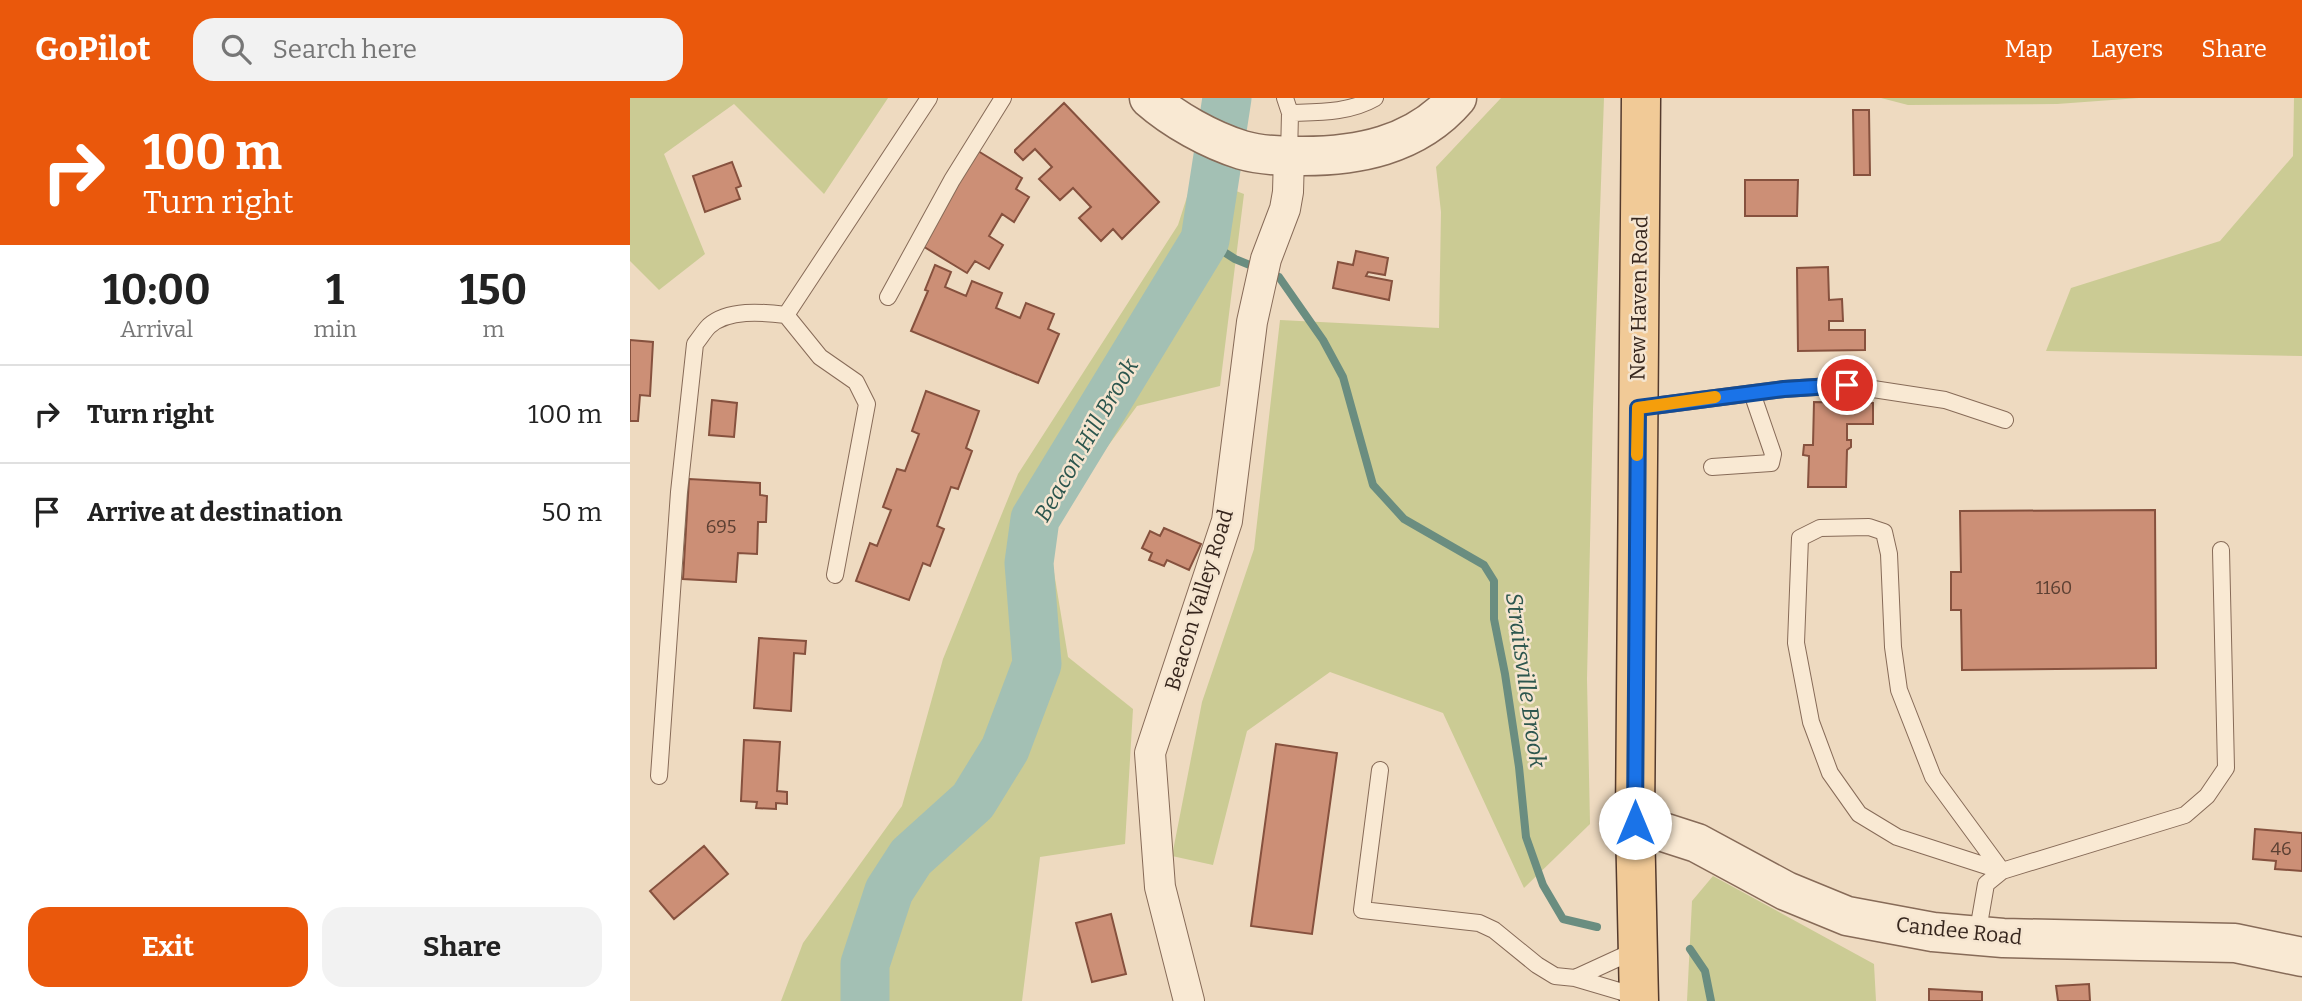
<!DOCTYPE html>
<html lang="en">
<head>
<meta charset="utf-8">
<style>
  :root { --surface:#fff; --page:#f2f2f2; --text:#222; --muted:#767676; --line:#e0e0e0; --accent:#ea580c }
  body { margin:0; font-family:Bitter,serif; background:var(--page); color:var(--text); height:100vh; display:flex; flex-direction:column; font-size:26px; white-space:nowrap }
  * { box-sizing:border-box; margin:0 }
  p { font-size:23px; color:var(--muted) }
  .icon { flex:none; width:38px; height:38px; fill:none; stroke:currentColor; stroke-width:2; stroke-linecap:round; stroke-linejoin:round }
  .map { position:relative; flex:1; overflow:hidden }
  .drawer { display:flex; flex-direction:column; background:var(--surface); width:630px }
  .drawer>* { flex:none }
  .top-card { background:#ea580c; color:#fff; overflow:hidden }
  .pin { position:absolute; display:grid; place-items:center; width:60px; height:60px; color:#fff; margin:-30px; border:4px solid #fff; border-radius:50%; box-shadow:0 2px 7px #0007 }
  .me { position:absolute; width:77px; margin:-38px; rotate:0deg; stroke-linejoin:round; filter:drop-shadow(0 0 5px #0008) }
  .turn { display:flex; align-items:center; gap:24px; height:147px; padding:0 28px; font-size:32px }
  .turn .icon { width:91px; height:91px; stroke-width:2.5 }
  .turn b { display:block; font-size:49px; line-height:60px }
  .eta { display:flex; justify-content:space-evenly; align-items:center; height:119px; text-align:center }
  .eta b { font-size:42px; font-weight:700; line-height:49px }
  .cta { display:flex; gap:14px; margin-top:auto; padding:14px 28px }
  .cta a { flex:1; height:80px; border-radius:21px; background:var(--accent); color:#fff; font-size:28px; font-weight:700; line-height:80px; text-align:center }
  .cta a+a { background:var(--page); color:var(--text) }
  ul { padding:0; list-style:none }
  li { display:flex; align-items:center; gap:21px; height:98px; padding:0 28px; border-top:2px solid var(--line) }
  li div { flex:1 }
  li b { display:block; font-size:26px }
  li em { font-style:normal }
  header { display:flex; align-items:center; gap:42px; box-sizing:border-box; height:98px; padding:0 35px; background:var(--accent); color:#fff }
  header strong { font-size:33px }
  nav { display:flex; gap:38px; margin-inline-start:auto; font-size:24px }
  .search { width:490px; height:63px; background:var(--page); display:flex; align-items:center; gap:18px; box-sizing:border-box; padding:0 24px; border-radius:21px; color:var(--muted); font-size:26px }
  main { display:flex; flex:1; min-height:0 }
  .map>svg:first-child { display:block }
</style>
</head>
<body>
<header>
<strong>GoPilot</strong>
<div class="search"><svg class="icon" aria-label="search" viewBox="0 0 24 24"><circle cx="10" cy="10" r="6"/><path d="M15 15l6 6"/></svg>Search here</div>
<nav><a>Map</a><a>Layers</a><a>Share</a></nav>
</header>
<main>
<section class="drawer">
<div class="top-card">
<div class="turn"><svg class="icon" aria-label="right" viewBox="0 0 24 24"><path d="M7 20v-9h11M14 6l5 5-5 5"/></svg><div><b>100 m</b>Turn right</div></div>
</div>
<div class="eta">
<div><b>10:00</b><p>Arrival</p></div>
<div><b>1</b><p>min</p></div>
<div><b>150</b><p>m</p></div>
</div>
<ul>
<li><svg class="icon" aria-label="right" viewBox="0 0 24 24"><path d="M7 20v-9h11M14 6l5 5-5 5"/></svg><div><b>Turn right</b></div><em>100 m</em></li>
<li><svg class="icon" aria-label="arrive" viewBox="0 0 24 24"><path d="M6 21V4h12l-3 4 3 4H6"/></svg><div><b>Arrive at destination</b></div><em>50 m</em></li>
</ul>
<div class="cta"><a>Exit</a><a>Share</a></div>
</section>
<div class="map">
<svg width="1672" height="903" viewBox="0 0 1672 903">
  <rect width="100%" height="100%" fill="#eedac0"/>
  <path fill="#cbcb94" d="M0 0H258L194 96 104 6 34 56 75 156 29 192 0 163Z
    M871 0H974L963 311 957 581 960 726 894 790 813 615 700 574 617 633 583 767 542 758 572 604 624 451 650 222 809 230 811 114 806 69Z
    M1251 0H1509L1427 6 1278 7Z
    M1664 0H1672V258L1416 253 1441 190 1590 143 1663 58Z
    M564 77 614 96 590 288 507 308 417 432 438 559 503 611 495 746 410 759 392 903H151L173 845 272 708 313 561 388 376 548 127Z
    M1083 778 1244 866 1246 903H1057L1062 803Z"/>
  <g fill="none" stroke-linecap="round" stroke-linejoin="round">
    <path stroke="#6a8d80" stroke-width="8" d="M575 142 605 161 649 179 693 242 713 279 743 387 774 421 854 467 864 483V521L875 576 889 669 896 739 913 787 933 821 967 829
      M1060 851 1075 873 1081 903"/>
    <path stroke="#a3c0b4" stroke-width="49" d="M235 903V866L259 793 281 759 343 703 375 651 407 566 399 465 405 421 575 142 597 0"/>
  </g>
  <path fill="#cc8f76" stroke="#86513e" stroke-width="2" d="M434 5 529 104 492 141 483 131 471 143 449 120 461 109 443 90 430 102 409 81 422 69 405 51 393 62 385 54V52Z
    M1223 12H1239L1240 77H1224Z
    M348 53 392 80 386 91 399 99 384 124 372 116 359 138 373 147 359 171 345 163 337 175 291 147Z
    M102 64 111 88 106 90 110 101 75 114 63 78Z
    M1115 82H1168L1167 118H1115Z
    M726 153 758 160 755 177 738 174 736 178 762 183 759 202 703 190 708 164 723 167Z
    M305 167 321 174 315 189 336 198 342 183 372 195 366 210 390 220 396 205 424 216 418 231 429 236 408 285 281 233 298 193 295 192Z
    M1198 169 1199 202 1212 201 1213 223H1199V232H1235V252L1168 253 1167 170Z
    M0 242 23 244 20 298 10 297 8 323H0Z
    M296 293 349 313 336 350 342 353 328 391 321 389 307 428 314 431 300 468 293 465 279 502 226 483 240 445 247 448 261 412 253 409 267 371 275 373 289 336 282 333Z
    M82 302 107 305 104 339 79 337Z
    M1184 304 1243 305V326H1217V342H1221V349L1217 352 1216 389H1178L1179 358 1173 357 1174 347H1183Z
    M59 381 130 385V397L137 398 136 424H128L127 456 108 455 106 484 53 481Z
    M1525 412 1526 570 1332 572 1331 512H1321V474H1331L1330 413Z
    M534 430 571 446 559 472 537 462 534 468 519 462 522 455 512 450 520 433 530 438Z
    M129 540 176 543 175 556 164 555 161 613 124 610Z
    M114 642 150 644 147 693 157 694V706L146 705V711L126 710 127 704 111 703Z
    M646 646 707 655 682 836 621 828Z
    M1625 731 1672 735V773L1645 771 1646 763 1623 761Z
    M74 748 98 776 44 821 20 793Z
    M481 816 496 876 462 884 446 825Z
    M1459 886 1460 903H1428L1426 888Z
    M1299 891 1352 894V903H1299Z"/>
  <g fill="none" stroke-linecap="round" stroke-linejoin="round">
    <g stroke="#876b58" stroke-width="18">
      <path id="service" d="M655 0 660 15 659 58
        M660 15C689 14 719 15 745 0
        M258 199 322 82 373 0
        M1008 310 1154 291 1217 287 1315 302 1375 322
        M1082 369 1141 365 1143 356 1122 295
        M1239 429 1254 434 1259 456 1263 549 1269 592 1303 679 1372 773 1267 739 1229 716 1200 675 1181 624 1166 545 1170 440 1190 430Z
        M205 477 237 306 226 284 190 259 156 217 299 0
        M750 672 732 812 849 825 864 832 907 867 925 878 945 880 1009 899
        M29 678 49 394 65 246C70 240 74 233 79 228 98 211 132 214 156 217
        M1347 838 1356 786 1372 773 1555 717 1577 698 1596 670 1591 452
        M945 880 1006 852"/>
    </g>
    <g stroke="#876b58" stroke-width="32">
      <path id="minor" d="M559 903 530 789 520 655 597 423 622 224 636 161 655 111 658 94 659 58"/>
    </g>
    <g stroke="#876b58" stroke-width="41">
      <path id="tertiary" d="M519 0C544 22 580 42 612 52 629 57 649 58 666 58 726 59 786 48 827 0
        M1005 725 1067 745 1156 793 1217 818 1303 834 1373 840 1605 845 1672 859"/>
    </g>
    <g stroke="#543a2d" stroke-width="41">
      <path id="primary" d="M1009 903 1005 725 1011 0"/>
    </g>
    <use href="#service" stroke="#f9e9d3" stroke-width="16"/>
    <use href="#minor" stroke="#f9e9d3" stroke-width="30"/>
    <use href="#tertiary" stroke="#f9e9d3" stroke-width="38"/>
    <use href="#primary" stroke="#f1ca97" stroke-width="38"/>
  </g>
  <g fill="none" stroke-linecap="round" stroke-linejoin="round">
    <g stroke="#114b97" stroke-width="18">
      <path id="route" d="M1005 725 1008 310 1154 291 1217 287"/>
    </g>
    <use href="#route" stroke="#1a73e8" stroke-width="12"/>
    <path stroke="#f59e0b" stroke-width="12" d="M1007 357 1008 310 1085 299"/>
  </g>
  <g text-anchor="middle" stroke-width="5" stroke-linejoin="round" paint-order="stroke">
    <g font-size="18" fill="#5c4033">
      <text x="91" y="435">695</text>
      <text x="1424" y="496">1160</text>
      <text x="1651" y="757">46</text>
    </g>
    <g font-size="21" fill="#36261d" stroke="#f5e5d0">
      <text transform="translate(1009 200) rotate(-89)" y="7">New Haven Road</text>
      <text transform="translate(569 502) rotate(-73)" y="7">Beacon Valley Road</text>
      <text transform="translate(1329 833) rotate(6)" y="7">Candee Road</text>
    </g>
    <g font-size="23" font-style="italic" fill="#2c564e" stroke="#f5e5d0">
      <text transform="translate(456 342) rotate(-60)" y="8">Beacon Hill Brook</text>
      <text transform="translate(896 582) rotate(82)" y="8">Straitsville Brook</text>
    </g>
  </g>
</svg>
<div class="pin" style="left:1217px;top:287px;background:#d93025"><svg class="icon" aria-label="arrive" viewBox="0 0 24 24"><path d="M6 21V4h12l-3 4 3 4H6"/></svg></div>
<svg class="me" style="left:1005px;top:725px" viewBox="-20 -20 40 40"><circle r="19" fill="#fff"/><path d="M0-13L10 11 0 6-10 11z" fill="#1a73e8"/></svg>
</div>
</main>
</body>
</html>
